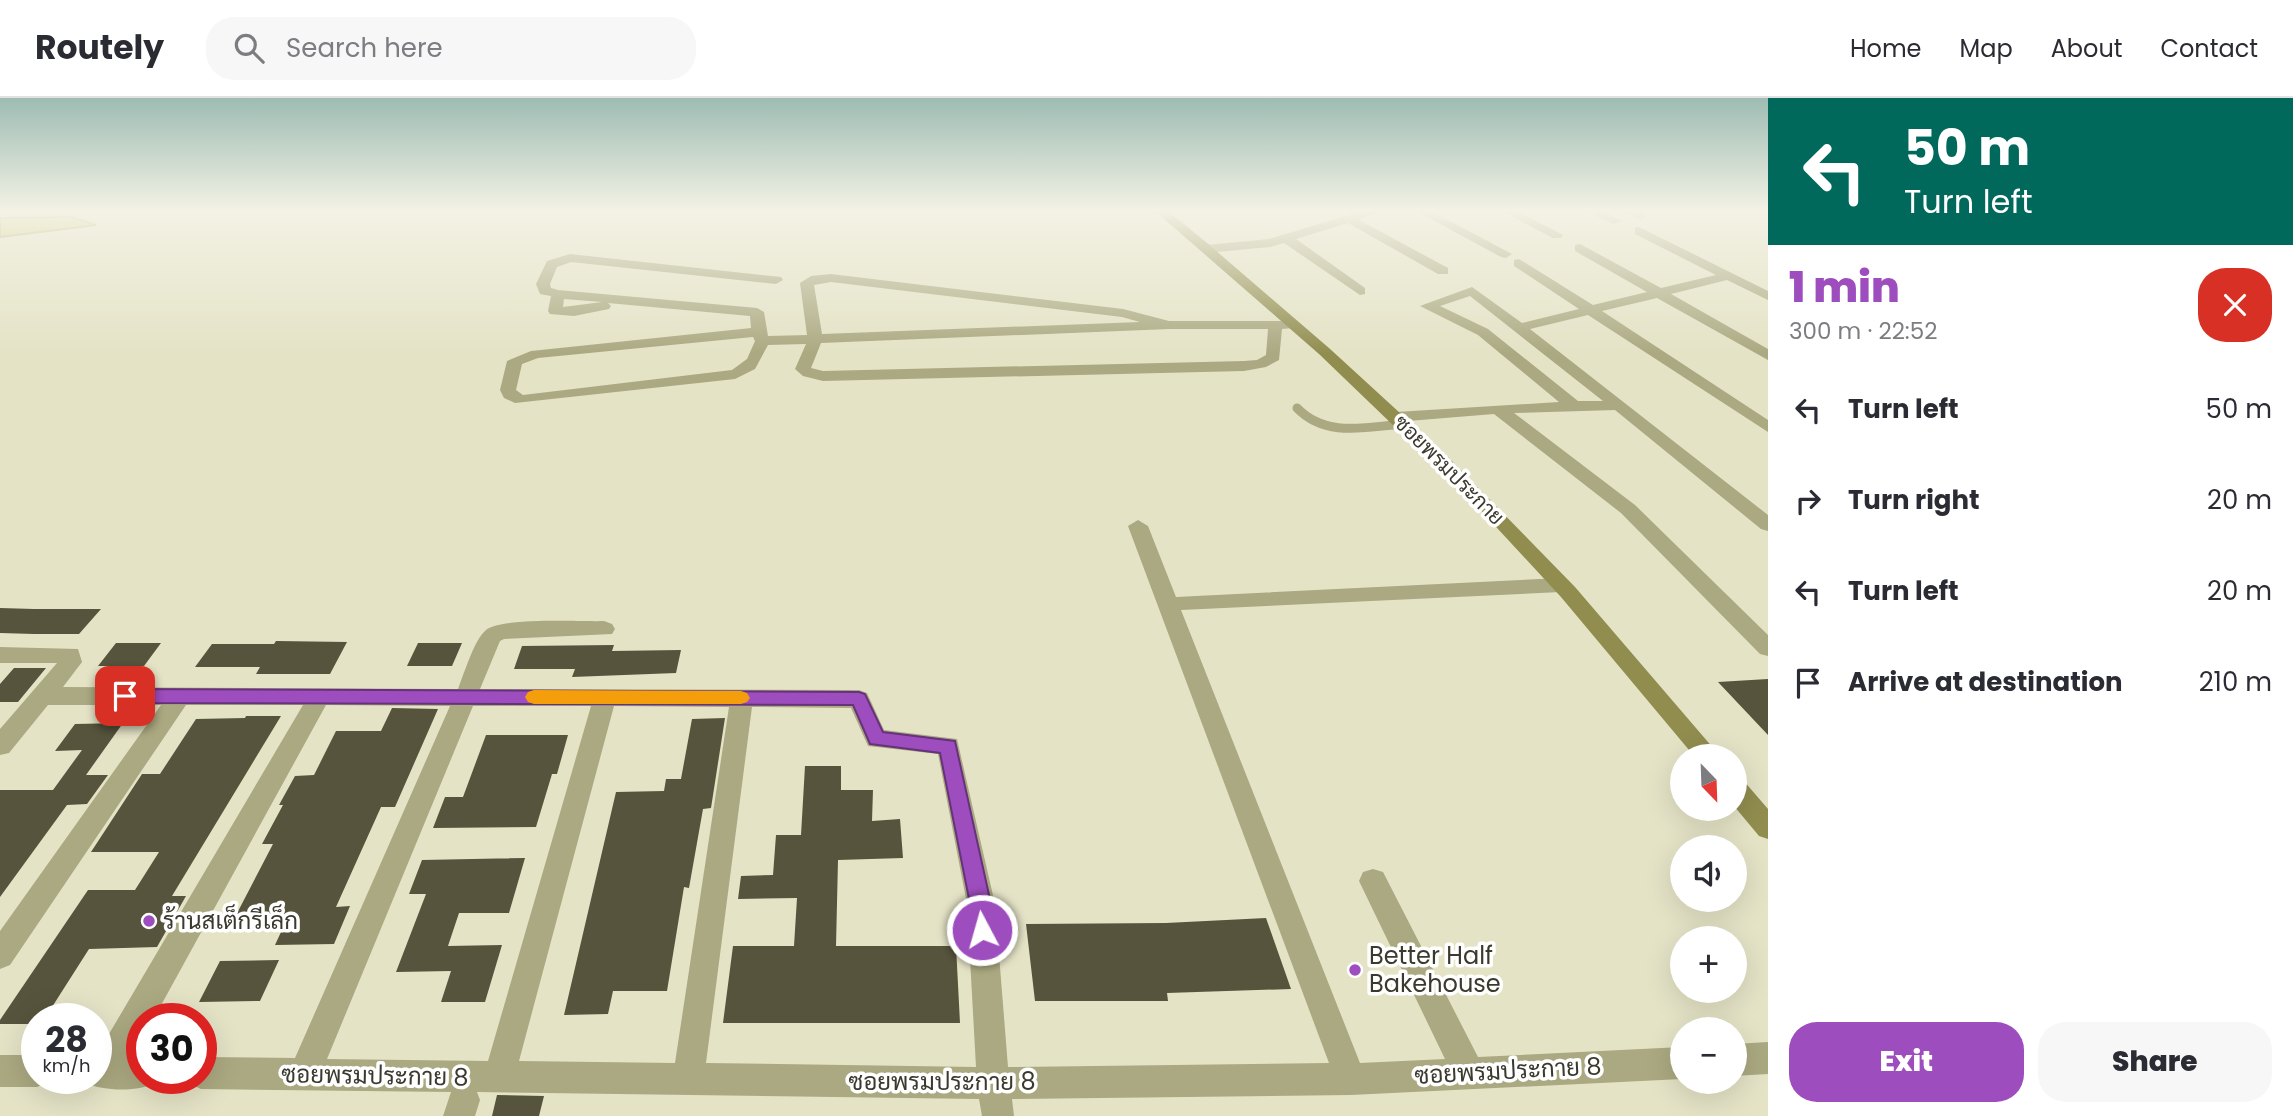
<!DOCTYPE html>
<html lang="en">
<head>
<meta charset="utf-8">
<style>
  :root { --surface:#fff; --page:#f7f7f7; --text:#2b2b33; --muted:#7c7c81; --line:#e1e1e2; --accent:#9d4dbd }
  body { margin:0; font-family:Poppins,Sarabun,sans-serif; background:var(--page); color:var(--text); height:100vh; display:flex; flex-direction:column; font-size:26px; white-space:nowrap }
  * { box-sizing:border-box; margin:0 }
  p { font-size:23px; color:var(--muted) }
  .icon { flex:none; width:38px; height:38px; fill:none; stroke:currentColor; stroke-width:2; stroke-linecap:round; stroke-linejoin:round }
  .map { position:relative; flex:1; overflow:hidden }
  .panel { display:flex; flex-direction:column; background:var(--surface); width:525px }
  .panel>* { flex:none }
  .banner { background:#00695c; color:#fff; overflow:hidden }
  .needle { width:46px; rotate:157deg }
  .buttons { position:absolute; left:1670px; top:646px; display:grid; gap:14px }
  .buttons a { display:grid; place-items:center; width:77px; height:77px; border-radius:50%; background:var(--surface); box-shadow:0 7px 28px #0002; font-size:35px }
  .speed { position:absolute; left:21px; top:905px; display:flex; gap:14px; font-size:35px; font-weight:700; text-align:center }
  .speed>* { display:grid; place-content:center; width:91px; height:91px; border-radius:50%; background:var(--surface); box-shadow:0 7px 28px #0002; line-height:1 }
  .speed small { font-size:18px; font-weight:400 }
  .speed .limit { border:10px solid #d22; background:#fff; color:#111 }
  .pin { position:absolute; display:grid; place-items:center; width:60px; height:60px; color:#fff; margin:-30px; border-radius:14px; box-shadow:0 4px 10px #0006 }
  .me { position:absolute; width:77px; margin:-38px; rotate:354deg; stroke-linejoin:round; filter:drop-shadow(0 0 5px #0008) }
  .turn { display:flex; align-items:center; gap:24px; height:147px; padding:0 21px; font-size:32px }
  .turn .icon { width:91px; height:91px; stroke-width:2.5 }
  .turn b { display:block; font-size:49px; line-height:60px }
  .round { display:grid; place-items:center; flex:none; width:74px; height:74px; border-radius:28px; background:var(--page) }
  .overview { display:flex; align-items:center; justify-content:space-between; height:119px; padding:0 21px }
  h1 { font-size:42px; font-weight:800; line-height:52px; color:var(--accent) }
  .button { display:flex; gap:14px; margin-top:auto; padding:14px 21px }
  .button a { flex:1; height:80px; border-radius:28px; background:var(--accent); color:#fff; font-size:28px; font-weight:800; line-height:80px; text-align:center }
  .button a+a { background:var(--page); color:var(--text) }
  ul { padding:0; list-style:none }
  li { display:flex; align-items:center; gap:21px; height:91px; padding:0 21px }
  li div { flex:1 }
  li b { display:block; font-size:26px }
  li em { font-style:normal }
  header { display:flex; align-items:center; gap:42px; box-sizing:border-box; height:98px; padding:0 35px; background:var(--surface); border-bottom:2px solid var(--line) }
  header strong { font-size:33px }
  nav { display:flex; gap:38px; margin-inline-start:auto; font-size:24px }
  .search { width:490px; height:63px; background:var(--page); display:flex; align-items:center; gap:18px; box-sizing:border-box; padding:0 24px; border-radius:28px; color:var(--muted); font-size:26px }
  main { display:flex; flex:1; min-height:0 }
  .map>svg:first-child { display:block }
</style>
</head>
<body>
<header>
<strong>Routely</strong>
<div class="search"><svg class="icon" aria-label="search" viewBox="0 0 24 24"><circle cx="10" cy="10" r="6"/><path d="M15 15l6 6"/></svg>Search here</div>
<nav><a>Home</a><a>Map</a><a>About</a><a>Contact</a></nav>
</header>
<main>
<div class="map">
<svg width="1768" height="1018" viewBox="0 0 1768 1018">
  <rect width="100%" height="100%" fill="#e4e3c6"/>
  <path fill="#cfc864" stroke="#a39d54" stroke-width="2" d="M71 119 96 127 0 139V120Z"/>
  <path fill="#56543c" d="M0 510 34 511H101L79 536H34L0 535Z
    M276 543 347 544 330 576H256L260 569H195L212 546H274Z
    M116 545H161L144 568H98Z
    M418 545H462L452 568H407Z
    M614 547 612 553 681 552 676 575 572 579 575 571H514L522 548Z
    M14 570H46L18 604H0V586Z
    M1768 581V637L1718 584Z
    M392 610 438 611 395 709H381L336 809 350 808 334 846 275 847 287 821H234L273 746H262L283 707H279L295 678 314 677 336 633H381Z
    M246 618H281L172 798H186L157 849 89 851 45 920H37V926H0V922L88 792H135L159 754H91L142 676H160L196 621 245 620Z
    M725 620 711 710 703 711 689 790 684 789 667 893H613L608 916 564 917 616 694 664 693 666 681H681L692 621Z
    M123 625 86 677H108L87 706 67 707 0 799V692H53L82 652 55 653 75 626Z
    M486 637H568L557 676H552L536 729 433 730 445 699H463Z
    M805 668H841V692H873L872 723 900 721 903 760 838 762 836 848H956L960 925H723L733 848H794L797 800 738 801 741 778 773 777 776 737H801Z
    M525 760 509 815H459L448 848 502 847 485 904H441L451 873 396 874 426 796H409L422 762Z
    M1266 820 1291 891 1167 895 1168 903H1035L1026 826 1166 825Z
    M279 862 260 903 199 904 220 863Z
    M497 997 544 998 539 1018H492Z"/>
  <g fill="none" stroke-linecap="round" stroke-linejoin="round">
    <path stroke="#aba981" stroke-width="9" d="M1297 310C1326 340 1366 329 1403 326"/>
    <path fill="#aba981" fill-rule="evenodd" d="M1362 113H1381L1359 122 1448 170V176H1438L1348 125 1296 141 1365 190V196L1360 197 1284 145 1270 149 1206 155 1200 151 1206 147 1269 141Z
      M1416 113H1431L1512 156 1506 160 1501 159Z
      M1502 113H1517L1563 137 1561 140H1553Z
      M1587 113H1603L1623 123 1613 126Z
      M1624 113H1640L1647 118 1641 122Z
      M1639 129 1768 193V202L1727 182 1671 196 1768 251V262L1657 200 1602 213 1768 322V334L1588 217 1530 231 1768 417V433L1761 431 1615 312 1514 315 1635 407 1768 537V558L1760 556 1621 415 1494 316 1396 324 1388 319 1396 314 1559 304 1478 237 1420 208 1472 189 1522 225 1579 211 1514 168V162L1519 161 1593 207 1647 194 1575 153V147L1580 146 1661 190 1716 177 1635 136V130ZM1470 198 1603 303H1578L1488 231 1440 208Z
      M570 156 781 179 783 182 776 186 571 164 557 169 550 186 551 190 558 192 757 210 764 214 768 238 807 237 800 185 811 178 831 176 1123 211 1169 223H1288L1295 227 1293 230 1282 231 1279 262 1266 269 1244 273 823 283 803 278 795 271 806 246 768 247 755 271 735 281 515 305 504 300 500 292 507 263 531 253 751 230 750 218 608 205 611 208 609 211 574 218 550 216 548 213 551 198 540 196 536 186 547 163ZM831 184 1122 219 1140 224 822 236 814 187ZM564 201 602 204 563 209ZM1169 231H1268L1266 257 1257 262 1244 263 823 273 811 270 821 245ZM753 239 755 243 747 261 732 272 523 297 516 292 522 266 538 260Z
      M1138 422 1148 428 1176 499 1561 480 1568 482 1571 487 1568 492 1561 494 1181 512 1360 965 1445 961 1359 783 1363 774 1373 771 1383 774 1478 959 1682 949V981L1351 997 1012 1001 1014 1018H982L979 1001 477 994 480 1002 475 1018H443L451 994 201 991 190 986 187 980H201V959L295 960 450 608 326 607 154 920H142V942L133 959H142V980H156L153 986C134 994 104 993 85 985L83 980H96V958L303 607H186L10 867 0 871V833L161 607H48L9 655 0 657V631L57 565H0V549L78 551 82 564 63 589 458 591C464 576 474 542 486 532 500 519 581 524 604 523L612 526 615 531 612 536 504 541 500 543 480 591 859 592 867 595 884 632 957 641 995 806 1008 969 1329 965 1128 428ZM473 608H591L488 963 327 961ZM614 608 729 609 675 965 519 963ZM752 609 851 610 868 648 938 656 967 806 976 969 706 965Z
      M1768 944V976L1734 978V946Z
      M0 957H37V980H50L48 984 37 989H0Z"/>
    <path fill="#918d4f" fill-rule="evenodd" d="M1155 113H1168L1207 145 1329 250 1448 359 1575 489 1720 658H1694L1561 499 1473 404 1319 256Z
      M1734 679 1743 682 1768 711V741L1759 738 1734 708Z"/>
  </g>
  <linearGradient id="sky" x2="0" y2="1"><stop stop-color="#9ebcb3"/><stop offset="0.44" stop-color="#f3f2e5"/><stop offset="1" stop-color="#f3f2e5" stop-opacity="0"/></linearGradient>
  <rect width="1768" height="256" fill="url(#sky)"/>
  <path fill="#9d4dbd" stroke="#66327b" stroke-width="2" d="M125 591 859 594 865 596 883 634 955 643 991 806 993 832 990 839 982 842 975 839 972 832 970 806 940 655 870 646 853 607 125 605 119 603 116 598 119 593Z"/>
  <path fill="#f59e0b" d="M534 592 741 593 747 595 750 600 747 604 741 606H534L528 604 525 599 528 594Z"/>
  <g fill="#9d4dbd" stroke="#fff" stroke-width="2.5">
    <circle cx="149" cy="823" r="7"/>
    <circle cx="1355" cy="872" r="7"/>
  </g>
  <g text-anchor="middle" stroke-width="7" stroke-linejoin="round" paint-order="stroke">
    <g font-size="21" fill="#3b3a2f" stroke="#fff">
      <text transform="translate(1449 372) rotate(45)" y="7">ซอยพรมประกาย</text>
    </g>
    <g font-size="24" fill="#3b3a2f" stroke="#fff" text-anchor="start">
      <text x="163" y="831">ร้านสเต็กรีเล็ก</text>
      <text x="1369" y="866">Better Half<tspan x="1369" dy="28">Bakehouse</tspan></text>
    </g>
    <g font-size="24" fill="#3b3a2f" stroke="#fff">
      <text transform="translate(1508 973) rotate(-3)" y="8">ซอยพรมประกาย 8</text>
      <text transform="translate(375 978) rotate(1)" y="8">ซอยพรมประกาย 8</text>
      <text x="942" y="992">ซอยพรมประกาย 8</text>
    </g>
  </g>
</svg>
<div class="buttons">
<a><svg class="needle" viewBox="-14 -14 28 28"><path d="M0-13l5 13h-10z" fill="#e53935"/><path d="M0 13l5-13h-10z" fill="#7c7c81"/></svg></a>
<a><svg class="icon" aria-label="sound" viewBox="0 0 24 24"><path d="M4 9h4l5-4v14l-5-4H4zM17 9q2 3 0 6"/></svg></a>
<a>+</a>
<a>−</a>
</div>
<div class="speed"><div>28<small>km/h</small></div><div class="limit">30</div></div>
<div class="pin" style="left:125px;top:598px;background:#d93025"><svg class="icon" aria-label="arrive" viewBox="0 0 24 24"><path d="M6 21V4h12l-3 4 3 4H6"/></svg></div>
<svg class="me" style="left:982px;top:832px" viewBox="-20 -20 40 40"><circle r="17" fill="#9d4dbd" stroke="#fff" stroke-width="3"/><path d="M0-11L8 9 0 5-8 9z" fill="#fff"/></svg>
</div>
<section class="panel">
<div class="banner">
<div class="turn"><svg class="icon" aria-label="left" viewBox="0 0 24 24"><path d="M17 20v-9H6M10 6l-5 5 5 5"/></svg><div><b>50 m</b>Turn left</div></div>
</div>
<div class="overview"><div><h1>1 min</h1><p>300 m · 22:52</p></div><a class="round" style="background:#d93025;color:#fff"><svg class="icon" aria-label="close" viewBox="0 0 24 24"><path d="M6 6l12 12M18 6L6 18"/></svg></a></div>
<ul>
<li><svg class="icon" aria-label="left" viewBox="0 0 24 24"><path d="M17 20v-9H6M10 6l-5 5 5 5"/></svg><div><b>Turn left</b></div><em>50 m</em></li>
<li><svg class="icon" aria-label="right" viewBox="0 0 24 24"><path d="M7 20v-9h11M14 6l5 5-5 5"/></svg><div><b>Turn right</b></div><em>20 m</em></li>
<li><svg class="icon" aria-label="left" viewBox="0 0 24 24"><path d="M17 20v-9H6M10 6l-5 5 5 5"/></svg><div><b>Turn left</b></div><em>20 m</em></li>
<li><svg class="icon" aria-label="arrive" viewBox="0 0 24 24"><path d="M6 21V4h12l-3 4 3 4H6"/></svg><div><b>Arrive at destination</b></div><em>210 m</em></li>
</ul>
<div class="button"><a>Exit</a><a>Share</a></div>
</section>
</main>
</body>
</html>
